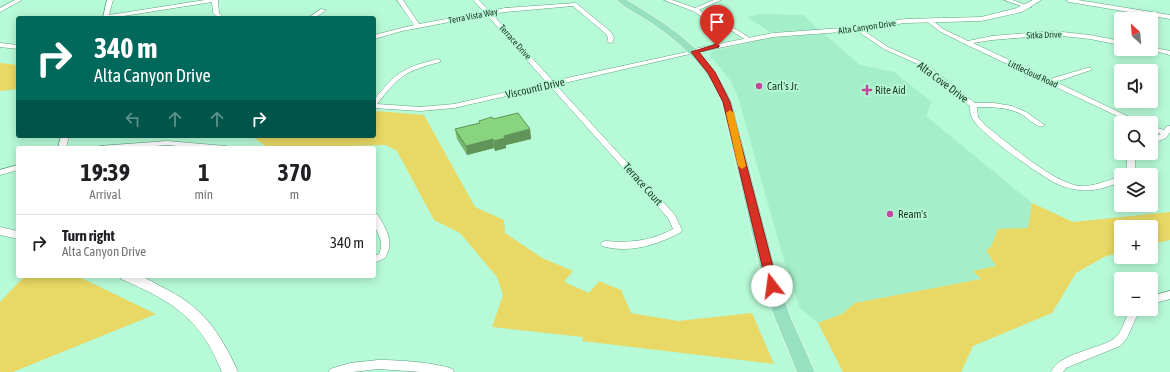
<!DOCTYPE html>
<html lang="en">
<head>
<meta charset="utf-8">
<style>
  :root { --surface:#fff; --page:#f6f6f6; --text:#202124; --muted:#757577; --line:#e0e0e0 }
  body { margin:0; font-family:"Asap Condensed",sans-serif; background:var(--page); color:var(--text); height:100vh; display:flex; flex-direction:column; font-size:15px; white-space:nowrap }
  * { box-sizing:border-box; margin:0 }
  p { font-size:13px; color:var(--muted) }
  .icon { flex:none; width:22px; height:22px; fill:none; stroke:currentColor; stroke-width:2; stroke-linecap:round; stroke-linejoin:round }
  .map { position:relative; flex:1; overflow:hidden }
  .drawer { position:absolute; left:16px; top:146px; width:360px; height:132px; display:flex; flex-direction:column; background:var(--surface); border-radius:4px; box-shadow:0 2px 10px #0003 }
  .drawer>* { flex:none }
  .guide { position:absolute; left:16px; top:16px; width:360px; height:122px; border-radius:4px; box-shadow:0 2px 10px #0003; background:#00695c; color:#fff; overflow:hidden }
  .needle { width:26px; rotate:334deg }
  .buttons { position:absolute; left:1114px; top:12px; display:grid; gap:8px }
  .buttons a { display:grid; place-items:center; width:44px; height:44px; border-radius:4px; background:var(--surface); box-shadow:0 2px 10px #0003; font-size:20px }
  .pin { position:absolute; display:grid; place-items:center; width:34px; height:34px; color:#fff; margin:-41px -17px; border-radius:50% 50% 50% 0; rotate:-45deg; box-shadow:0 0 4px #0007 }
  .pin .icon { rotate:45deg }
  .me { position:absolute; width:44px; margin:-22px; rotate:345deg; stroke-linejoin:round; filter:drop-shadow(0 0 3px #0008) }
  .turn { display:flex; align-items:center; gap:14px; height:84px; padding:0 12px; font-size:18px }
  .turn .icon { width:52px; height:52px; stroke-width:2.5 }
  .turn b { display:block; font-size:28px; line-height:34px }
  .lanes { display:flex; align-items:center; height:38px; padding:0 12px; background:#0003; justify-content:center; gap:20px; direction:ltr }
  .lanes .off { opacity:.35 }
  .eta { display:flex; justify-content:space-evenly; align-items:center; height:68px; text-align:center }
  .eta b { font-size:24px; font-weight:700; line-height:28px }
  ul { padding:0; list-style:none }
  li { display:flex; align-items:center; gap:12px; height:56px; padding:0 12px; border-top:1px solid var(--line) }
  li div { flex:1 }
  li b { display:block; font-size:15px }
  li em { font-style:normal }
  .map>svg:first-child { display:block }
</style>
</head>
<body>
<div class="map">
<svg width="1170" height="372" viewBox="0 0 1170 372">
  <rect width="100%" height="100%" fill="#b7fad7"/>
  <path fill="#a4efc9" d="M759 14 804 15 819 30 770 32 747 17Z
    M824 34 860 65 894 72 932 102 926 116 1032 203 1028 229H998L991 247 996 266 973 271 981 279 855 303 842 314 818 323 799 307 781 250 738 97 730 80 710 55 713 51 769 38Z"/>
  <path fill="#e8d865" d="M0 63 18 65V89L0 91Z
    M377 111 424 115 475 207 504 220 505 233 542 258 573 271 564 282 589 293 599 281 621 290 631 313 678 321 752 313 774 364 582 341 583 337 492 327 503 295 497 277 460 233 434 220 397 151 386 145 268 148 252 136H374V116Z
    M1032 203 1073 222 1170 212V240L1151 244V227H1121V252L1104 257 1076 273 1052 313 973 346 961 372H843L818 323 842 314 855 303 981 279 973 271 996 266 986 250 991 247 998 229 1028 228Z
    M25 276H77L156 314 13 372H0V302Z"/>
  <g fill="none" stroke-linecap="round" stroke-linejoin="round">
    <g stroke="#61a282" stroke-width="1">
      <path id="minor" d="M15 0H22L0 12V8Z
        M107 0H113L109 15 205 0H218L219 13 224 18H218L213 13 212 2 111 18H103Z
        M397 0H403L419 24 484 12 473 0H479L489 11 505 8 576 3 611 32 614 38 612 43 607 42 608 38 606 34 573 6 505 12 492 14 553 81 696 50 697 51 694 53 556 85 675 215 682 230 681 232C658 245 628 254 602 246L601 244 602 242 605 241C630 243 651 241 673 229L668 218 550 86 454 108 420 111 374 108C374 99 377 95 383 89 399 69 414 65 438 59L440 60V62C405 71 399 76 377 104L420 107 454 104 547 83 487 15 402 31 374 39V35L414 25Z
        M664 0H672L695 8 714 0H721L699 10 720 24 736 29 751 39 746 40 732 31 716 26 693 11Z
        M1004 0H1012L1032 7 1027 8Z
        M1066 0H1078L1170 15V19L1069 2Z
        M321 9 326 10 315 18H308Z
        M928 20H932L943 29 968 41 992 36 1053 31 1090 35 1121 41V45L1090 39 1053 35 992 40 973 43 1050 79 1087 68H1091V70L1056 82 1142 123H1132L965 44 939 31 928 22Z
        M856 28H860L888 47 926 64 975 103H994L1012 106 1026 112 1043 124 1045 125 1043 126C1036 128 1028 118 1021 114 1007 107 992 107 977 107L978 117 986 126C1008 143 1052 182 1079 186 1094 187 1107 180 1121 177V182C1108 187 1093 192 1079 190 1070 189 1061 186 1053 182 1036 172 980 134 972 118 970 114 970 109 970 106L922 66 884 49 856 30Z
        M0 43 18 45V49L0 47Z
        M1151 47 1170 51V55L1147 49H1151Z
        M1151 126 1164 130 1167 126H1170V132L1166 138 1151 144V139L1161 134 1151 130Z
        M61 136H69L66 148H58Z
        M167 141 226 146 230 148H200L167 145 130 148H96L100 146Z
        M1127 153H1135V167L1131 175H1123L1127 167Z
        M18 165V170L0 175V170Z
        M374 213 377 214C386 228 395 242 385 258L374 263V256L379 254C385 241 377 235 374 223 373 220 374 216 374 213Z
        M1170 291V299L1151 304V296Z
        M1131 309H1142L1136 318 1127 338 1120 346 1066 368 1063 372H1051C1060 353 1095 350 1112 340 1123 334 1124 318 1131 309Z
        M378 360C400 360 432 362 453 369L454 372H421L378 369 353 372H329L330 369 350 363Z"/>
    </g>
    <g stroke="#61a282" stroke-width="1">
      <path id="tertiary" d="M1033 0H1041L1022 12 981 21 905 23 842 32 773 37 694 53 690 51 694 49 773 33 842 28 905 19 981 17 1017 8Z
        M0 227 18 231V239L0 235Z
        M120 276C125 276 132 275 138 276 145 277 153 282 160 286 201 305 220 331 238 372H222C200 318 174 302 121 279Z"/>
    </g>
    <g stroke="#fff" stroke-width="1">
      <path id="primary" d="M617 0H627C674 29 709 50 732 102L780 286 790 316 815 372H797L774 316 764 286 722 102C706 65 683 45 650 22 640 15 625 9 617 0Z"/>
    </g>
    <use href="#minor" fill="#fff" fill-rule="evenodd"/>
    <use href="#tertiary" fill="#fff" fill-rule="evenodd"/>
    <use href="#primary" fill="#97e1c1" fill-rule="evenodd"/>
  </g>
  <path fill="#76b66d" d="M493 119 530 129 531 139 506 145V148L495 151 494 148 467 155 457 139 455 129 479 123V121Z"/>
  <path fill="#609459" d="M530 129 531 139 506 145V148L495 151 494 141 504 136Z
    M493 139 494 148 467 155 466 146Z"/>
  <path fill="#89d47f" stroke="#609459" d="M518 113 530 129 504 136 505 138 494 141 493 139 466 146 455 129 480 123 479 121 492 117 493 119Z"/>
  <path fill="#d93025" stroke="#8d1f18" d="M717 44 719 45V47L699 52 715 72 730 102 778 286 776 289H768L767 286 723 102 708 73 691 52Z"/>
  <path fill="#f59e0b" d="M730 110 734 113 746 166 742 169 738 166 726 113Z"/>
  <g fill="#c1489d" stroke="#b7fad7" stroke-width="1.5">
    <circle cx="759" cy="86" r="4"/>
    <path d="M865 84h4v4h4v4h-4v4h-4v-4h-4v-4h4z"/>
    <circle cx="890" cy="214" r="4"/>
  </g>
  <g text-anchor="middle" stroke-width="3.5" stroke-linejoin="round" paint-order="stroke">
    <g font-size="9" fill="#1b3629" stroke="#b7fad7">
      <text transform="translate(473 16) rotate(-11)" y="3">Terra Vista Way</text>
      <text transform="translate(867 27) rotate(-8)" y="3">Alta Canyon Drive</text>
      <text transform="translate(1044 35) rotate(-2)" y="3">Sitka Drive</text>
      <text transform="translate(515 42) rotate(48)" y="3">Terrace Drive</text>
      <text transform="translate(1033 74) rotate(25)" y="3">Littlecloud Road</text>
    </g>
    <g font-size="11" fill="#1b3629" stroke="#b7fad7">
      <text transform="translate(943 82) rotate(37)" y="4">Alta Cove Drive</text>
      <text transform="translate(535 88) rotate(-13)" y="4">Viscounti Drive</text>
      <text transform="translate(643 184) rotate(48)" y="4">Terrace Court</text>
    </g>
    <g font-size="11" fill="#1b3629" stroke="#b7fad7" text-anchor="start">
      <text x="767" y="90">Carl's Jr.</text>
      <text x="875" y="94">Rite Aid</text>
      <text x="898" y="218">Ream's</text>
    </g>
  </g>
</svg>
<div class="buttons">
<a><svg class="needle" viewBox="-14 -14 28 28"><path d="M0-13l5 13h-10z" fill="#e53935"/><path d="M0 13l5-13h-10z" fill="#757577"/></svg></a>
<a><svg class="icon" aria-label="sound" viewBox="0 0 24 24"><path d="M4 9h4l5-4v14l-5-4H4zM17 9q2 3 0 6"/></svg></a>
<a><svg class="icon" aria-label="search" viewBox="0 0 24 24"><circle cx="10" cy="10" r="6"/><path d="M15 15l6 6"/></svg></a>
<a><svg class="icon" aria-label="layers" viewBox="0 0 24 24"><path d="M12 4l9 5-9 5-9-5zM3 14l9 5 9-5"/></svg></a>
<a>+</a>
<a>−</a>
</div>
<div class="pin" style="left:717px;top:46px;background:#d93025"><svg class="icon" aria-label="arrive" viewBox="0 0 24 24"><path d="M6 21V4h12l-3 4 3 4H6"/></svg></div>
<svg class="me" style="left:772px;top:286px" viewBox="-20 -20 40 40"><circle r="19" fill="#fff"/><path d="M0-13L10 11 0 6-10 11z" fill="#d93025"/></svg>
<div class="guide">
<div class="turn"><svg class="icon" aria-label="right" viewBox="0 0 24 24"><path d="M7 20v-9h11M14 6l5 5-5 5"/></svg><div><b>340 m</b>Alta Canyon Drive</div></div>
<div class="lanes"><svg class="icon off" aria-label="left" viewBox="0 0 24 24"><path d="M17 20v-9H6M10 6l-5 5 5 5"/></svg><svg class="icon off" aria-label="ahead" viewBox="0 0 24 24"><path d="M12 20V5M6 11l6-6 6 6"/></svg><svg class="icon off" aria-label="ahead" viewBox="0 0 24 24"><path d="M12 20V5M6 11l6-6 6 6"/></svg><svg class="icon" aria-label="right" viewBox="0 0 24 24"><path d="M7 20v-9h11M14 6l5 5-5 5"/></svg></div>
</div>
<section class="drawer">
<div class="eta">
<div><b>19:39</b><p>Arrival</p></div>
<div><b>1</b><p>min</p></div>
<div><b>370</b><p>m</p></div>
</div>
<ul>
<li><svg class="icon" aria-label="right" viewBox="0 0 24 24"><path d="M7 20v-9h11M14 6l5 5-5 5"/></svg><div><b>Turn right</b><p>Alta Canyon Drive</p></div><em>340 m</em></li>
</ul>
</section>
</div>
</body>
</html>
